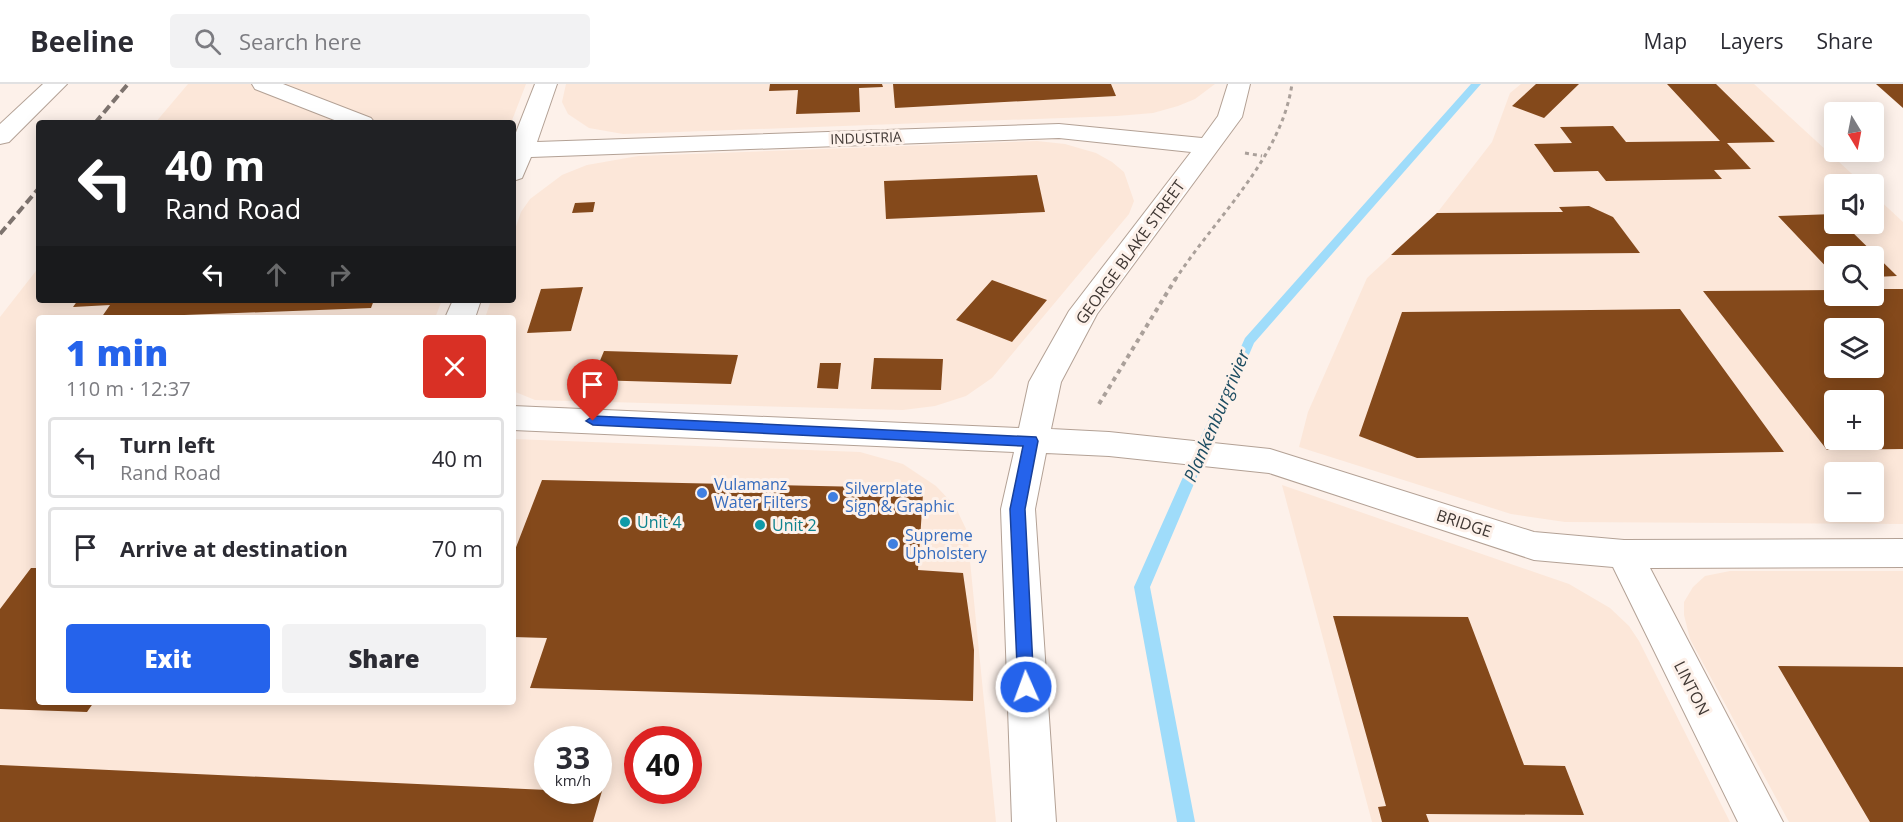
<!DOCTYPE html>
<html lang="en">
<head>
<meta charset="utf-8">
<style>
  :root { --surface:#fff; --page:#f2f2f3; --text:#2b2b33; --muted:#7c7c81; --line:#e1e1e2; --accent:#2563eb }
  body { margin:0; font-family:"Open Sans",sans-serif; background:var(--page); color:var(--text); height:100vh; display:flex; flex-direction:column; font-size:22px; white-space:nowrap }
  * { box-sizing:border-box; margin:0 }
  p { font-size:20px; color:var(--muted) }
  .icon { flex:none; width:33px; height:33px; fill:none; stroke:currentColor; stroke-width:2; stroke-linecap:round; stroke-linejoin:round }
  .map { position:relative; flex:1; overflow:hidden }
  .side { position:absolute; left:36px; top:231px; width:480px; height:390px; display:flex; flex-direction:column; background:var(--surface); border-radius:6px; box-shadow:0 3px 15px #0003 }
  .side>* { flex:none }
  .top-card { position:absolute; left:36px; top:36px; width:480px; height:183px; border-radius:6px; box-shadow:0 3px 15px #0003; background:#202124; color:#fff; overflow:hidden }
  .needle { width:39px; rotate:170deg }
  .tools { position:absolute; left:1824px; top:18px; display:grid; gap:12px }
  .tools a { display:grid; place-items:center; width:60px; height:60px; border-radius:6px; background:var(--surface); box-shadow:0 3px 15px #0003; font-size:30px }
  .speed { position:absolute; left:534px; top:642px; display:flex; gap:12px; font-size:30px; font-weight:700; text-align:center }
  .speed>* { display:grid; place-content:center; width:78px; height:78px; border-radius:50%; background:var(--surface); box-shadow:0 3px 15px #0003; line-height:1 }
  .speed small { font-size:15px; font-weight:400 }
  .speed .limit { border:9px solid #d22; background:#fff; color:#111 }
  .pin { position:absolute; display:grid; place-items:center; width:51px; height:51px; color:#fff; margin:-62px -26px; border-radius:50% 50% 50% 0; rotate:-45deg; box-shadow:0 0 6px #0007 }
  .pin .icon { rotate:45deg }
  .me { position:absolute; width:66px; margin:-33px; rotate:358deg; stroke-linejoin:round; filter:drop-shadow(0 0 4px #0008) }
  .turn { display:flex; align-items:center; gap:21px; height:126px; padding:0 30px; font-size:27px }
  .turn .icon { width:78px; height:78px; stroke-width:2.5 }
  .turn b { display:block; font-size:42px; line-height:51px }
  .lanes { display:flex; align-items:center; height:57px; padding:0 30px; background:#0003; justify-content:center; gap:30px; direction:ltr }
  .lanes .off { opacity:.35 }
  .round { display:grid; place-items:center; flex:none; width:63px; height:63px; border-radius:6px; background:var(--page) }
  .overview { display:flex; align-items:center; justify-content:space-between; height:102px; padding:0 30px }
  h1 { font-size:36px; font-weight:800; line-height:45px; color:var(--accent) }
  .action { display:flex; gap:12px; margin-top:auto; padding:12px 30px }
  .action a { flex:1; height:69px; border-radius:6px; background:var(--accent); color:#fff; font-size:24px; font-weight:800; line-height:69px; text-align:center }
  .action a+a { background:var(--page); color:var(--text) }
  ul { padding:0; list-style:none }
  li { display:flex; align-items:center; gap:18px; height:81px; margin:0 12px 9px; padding:0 18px; border:3px solid var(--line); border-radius:6px }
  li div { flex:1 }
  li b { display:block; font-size:22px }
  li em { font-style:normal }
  header { display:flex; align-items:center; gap:36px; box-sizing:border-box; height:84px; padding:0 30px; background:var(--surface); border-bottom:2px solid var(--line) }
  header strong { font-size:28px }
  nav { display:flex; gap:33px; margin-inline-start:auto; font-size:21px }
  .search { width:420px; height:54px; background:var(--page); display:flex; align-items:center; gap:15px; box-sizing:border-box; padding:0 21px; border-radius:6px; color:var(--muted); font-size:22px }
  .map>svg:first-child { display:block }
</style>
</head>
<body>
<header>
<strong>Beeline</strong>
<div class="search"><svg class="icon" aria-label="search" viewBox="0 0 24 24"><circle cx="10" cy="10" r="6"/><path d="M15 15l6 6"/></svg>Search here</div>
<nav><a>Map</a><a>Layers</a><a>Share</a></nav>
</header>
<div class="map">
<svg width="1903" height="738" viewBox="0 0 1903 738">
  <rect width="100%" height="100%" fill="#fdf1ea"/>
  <path fill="#fce7d9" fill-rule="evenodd" d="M188 0H526L511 39H155Z
    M566 0H1215L1195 15 1178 22 1153 29 1117 32 623 50 589 44 568 30 562 18Z
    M1521 0H1754L1863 100H1834V140H1874V111L1903 138V440L1565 438 1511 430 1299 363 1308 328 1367 194 1437 129 1492 58 1510 9ZM1834 172H1874V212H1834ZM1834 244H1874V284H1834ZM1834 316H1874V356H1834ZM1834 388H1874V428H1834Z
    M1037 57 1065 60 1096 69 1112 78 1124 88 1134 117 1129 130 992 294 966 312 935 322 903 326 535 316 513 307V234H485L491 216H513V151L521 128 530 115 562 91 587 81 638 72Z
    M39 183V216H442L435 234H39V618H513V355L860 368 903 380 936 402 955 422 967 447 996 738H0V233ZM548 656H598V706H548ZM638 656H688V706H638Z
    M1282 401 1569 500 1610 524 1629 542 1639 557 1730 738H1372Z
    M1730 487H1903V738H1789L1690 555 1684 531V518L1693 503 1705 492Z"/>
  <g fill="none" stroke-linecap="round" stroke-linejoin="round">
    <path fill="#9fdcfa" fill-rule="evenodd" d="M1471 0H1481L1254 259 1150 503 1195 738H1177L1134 503 1245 254Z"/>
  </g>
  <path fill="#84491b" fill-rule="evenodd" d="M770 0H882L883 3 859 4 860 28 796 30 798 6 769 7Z
    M893 0H1111L1116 12 895 24Z
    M1536 0H1579L1544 34 1512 22Z
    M1667 0H1716L1775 58 1727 59 1751 85 1714 86 1722 95 1606 97 1598 87 1554 88 1534 60 1572 59 1560 43 1613 42 1626 58 1720 57Z
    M1876 0H1903V24Z
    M1037 91 1045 128 886 135 884 97Z
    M595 118 593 128 572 129 575 119Z
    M1589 122 1613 133 1640 169 1391 171 1437 129 1563 128 1559 123Z
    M1834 130V140H1844L1897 192 1874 193V172H1834V191L1778 132Z
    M992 196 1047 216 1012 258 956 236Z
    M583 203 571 247 527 249 541 205Z
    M1874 205H1903V365L1827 366 1703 207 1834 206V212H1874ZM1834 244H1874V284H1834ZM1834 316H1874V356H1834Z
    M78 216H374L371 224 106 234H101L110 221 73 223Z
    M1680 225 1784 368 1417 374 1359 352 1402 228Z
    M604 267 738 271 731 300 592 296Z
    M874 274 943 275 941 306 871 305Z
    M820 279H841L838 305 817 304Z
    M542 396 865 403 864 408 923 410 918 486 963 489 974 566 973 617 530 604 547 554 513 553V485L516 476 513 477V471Z
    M31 484H39V618H94L87 628 0 625V525Z
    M1333 532 1468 533 1524 681 1565 682 1584 731 1426 730 1429 738H1382L1378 723 1386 722Z
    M1778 582 1903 583V738H1870Z
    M0 681 548 706 602 707 593 738H0Z"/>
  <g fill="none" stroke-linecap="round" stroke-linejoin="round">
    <g stroke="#b3a195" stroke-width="2">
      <path id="minor" d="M252 0H283L371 34 375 39H342L255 5Z
        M535 0H557L537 58 1059 40 1202 54 1218 32 1228 0H1250L1242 33 1097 230 1061 298 1051 345 1109 348 1270 365 1534 448 1624 456 1903 455V483L1650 484 1783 738H1738L1613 483 1534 476 1269 389 1109 372 1046 369 1035 425 1056 738H1012L1001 425 1014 368 513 346V322L1019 344 1029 298 1069 227 1191 68 1059 54 531 73 522 94 513 97V56Z
        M453 216H481L475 234H445Z"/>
    </g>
    <g stroke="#b3a195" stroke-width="2">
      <path id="major" d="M43 0H67L9 58 0 60V40Z"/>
    </g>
    <path stroke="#aaa09a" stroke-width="3" stroke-dasharray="4 4" stroke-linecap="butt" d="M1245 69 1262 72
      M1175 196C1215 134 1281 75 1292 0"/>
    <path stroke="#aaa09a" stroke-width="4" stroke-dasharray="4.5 4.5" stroke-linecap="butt" d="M1099 320 1176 194"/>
    <use href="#minor" fill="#fff" fill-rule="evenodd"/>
    <use href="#major" fill="#fff" fill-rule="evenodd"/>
    <path stroke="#7d736e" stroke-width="4" stroke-dasharray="9 4.5" stroke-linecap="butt" d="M95 39 128 0
      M0 150 39 104"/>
  </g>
  <path fill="#2563eb" stroke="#184099" stroke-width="1.5" d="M593 332 1036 353 1038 357 1025 425 1034 603 1032 609 1026 611 1020 609 1018 603 1010 425 1023 362 593 341 586 337Z"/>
  <g fill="#3f7fe0" stroke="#fdf1ea" stroke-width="2">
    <circle cx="702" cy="409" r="6"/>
    <circle cx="833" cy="413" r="6"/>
    <circle cx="893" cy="460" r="6"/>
  </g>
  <g fill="#0f9aa8" stroke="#fdf1ea" stroke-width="2">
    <circle cx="625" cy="438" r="6"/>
    <circle cx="760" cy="441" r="6"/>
  </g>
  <g text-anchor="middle" stroke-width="6" stroke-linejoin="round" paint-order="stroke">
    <g font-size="14" fill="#403834" stroke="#fdf1ea">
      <text transform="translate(866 54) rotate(-2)" y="5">INDUSTRIA</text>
    </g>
    <g font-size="16" fill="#403834" stroke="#fdf1ea">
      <text transform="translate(1130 168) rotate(-54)" y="6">GEORGE BLAKE STREET</text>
      <text transform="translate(1464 439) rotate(18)" y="6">BRIDGE</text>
      <text transform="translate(1692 604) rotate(63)" y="6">LINTON</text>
    </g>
    <g font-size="16" fill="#366cbe" stroke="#fdf1ea" text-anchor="start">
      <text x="714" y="406">Vulamanz<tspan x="714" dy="18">Water Filters</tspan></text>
      <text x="845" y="410">Silverplate<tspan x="845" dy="18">Sign &amp; Graphic</tspan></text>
      <text x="905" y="457">Supreme<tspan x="905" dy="18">Upholstery</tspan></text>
    </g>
    <g font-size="16" fill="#0d838f" stroke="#fdf1ea" text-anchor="start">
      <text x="637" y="444">Unit 4</text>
      <text x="772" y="447">Unit 2</text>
    </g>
    <g font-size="18" font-style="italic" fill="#1c4c61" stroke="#fdf1ea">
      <text transform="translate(1217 332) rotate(-67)" y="6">Plankenburgrivier</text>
    </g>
  </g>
</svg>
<div class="tools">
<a><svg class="needle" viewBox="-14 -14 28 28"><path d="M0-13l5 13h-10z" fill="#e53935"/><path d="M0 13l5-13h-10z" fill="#7c7c81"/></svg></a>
<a><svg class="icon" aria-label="sound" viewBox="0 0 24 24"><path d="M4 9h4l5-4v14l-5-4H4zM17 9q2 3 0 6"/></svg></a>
<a><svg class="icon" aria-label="search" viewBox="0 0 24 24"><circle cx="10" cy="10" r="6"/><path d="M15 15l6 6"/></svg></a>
<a><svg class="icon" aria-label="layers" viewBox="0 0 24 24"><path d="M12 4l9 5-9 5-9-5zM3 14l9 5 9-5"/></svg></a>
<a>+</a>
<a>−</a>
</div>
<div class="speed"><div>33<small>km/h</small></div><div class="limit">40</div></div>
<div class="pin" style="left:593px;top:337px;background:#d93025"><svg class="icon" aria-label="arrive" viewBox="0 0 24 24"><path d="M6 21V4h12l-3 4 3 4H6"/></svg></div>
<svg class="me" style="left:1026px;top:603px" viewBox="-20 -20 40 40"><circle r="17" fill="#2563eb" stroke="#fff" stroke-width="3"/><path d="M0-11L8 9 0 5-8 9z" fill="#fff"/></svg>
<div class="top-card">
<div class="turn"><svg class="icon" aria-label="left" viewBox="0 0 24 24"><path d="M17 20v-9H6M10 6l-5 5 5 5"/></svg><div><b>40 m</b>Rand Road</div></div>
<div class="lanes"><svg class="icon" aria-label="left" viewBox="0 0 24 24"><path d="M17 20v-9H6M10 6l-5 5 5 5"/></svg><svg class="icon off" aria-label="ahead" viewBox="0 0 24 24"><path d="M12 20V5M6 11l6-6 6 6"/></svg><svg class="icon off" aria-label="right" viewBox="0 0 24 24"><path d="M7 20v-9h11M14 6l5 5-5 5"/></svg></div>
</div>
<section class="side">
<div class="overview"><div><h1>1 min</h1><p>110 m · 12:37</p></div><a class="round" style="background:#d93025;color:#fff"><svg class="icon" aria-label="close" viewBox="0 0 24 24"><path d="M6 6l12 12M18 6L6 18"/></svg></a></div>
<ul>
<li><svg class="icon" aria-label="left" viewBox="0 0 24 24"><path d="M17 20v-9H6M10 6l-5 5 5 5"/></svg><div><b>Turn left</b><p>Rand Road</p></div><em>40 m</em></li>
<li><svg class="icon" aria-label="arrive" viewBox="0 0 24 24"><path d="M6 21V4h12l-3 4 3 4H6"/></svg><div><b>Arrive at destination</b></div><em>70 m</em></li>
</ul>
<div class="action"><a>Exit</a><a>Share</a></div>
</section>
</div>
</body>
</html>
